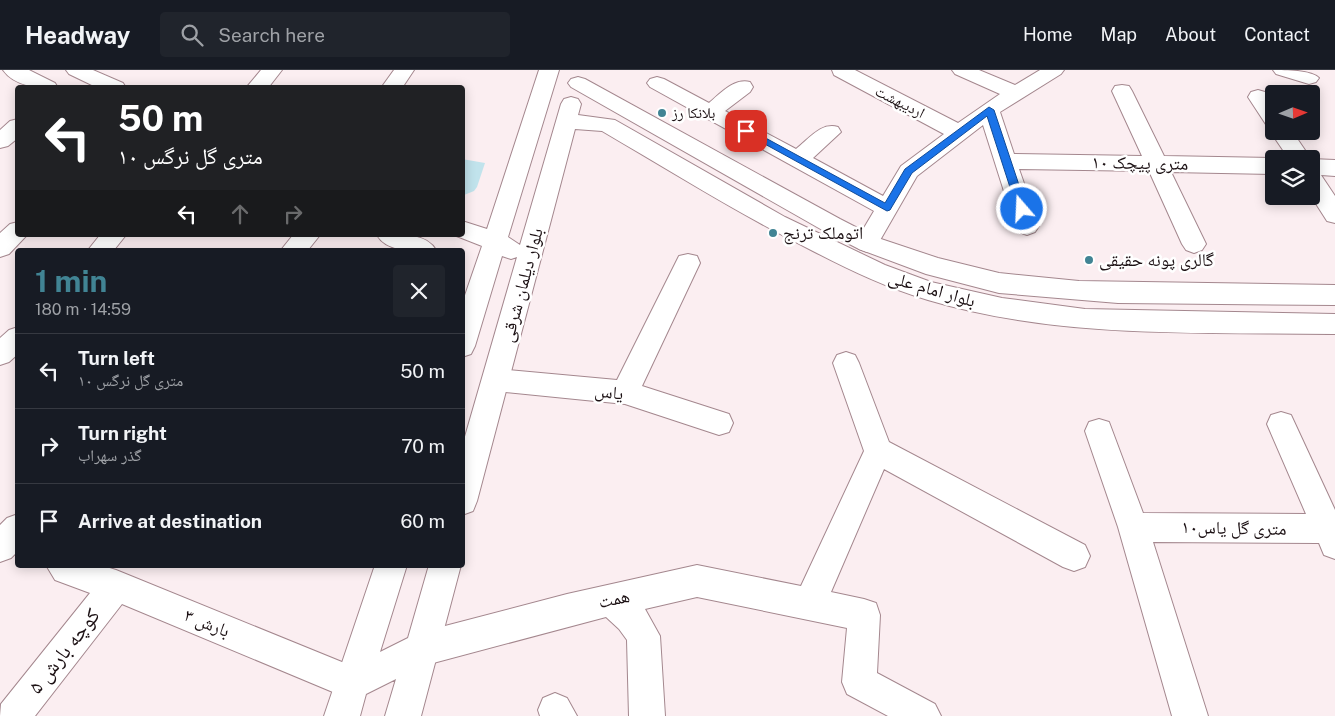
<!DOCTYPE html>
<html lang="en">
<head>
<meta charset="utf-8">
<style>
  :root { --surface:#171b24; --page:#20242c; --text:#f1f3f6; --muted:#9ea1a6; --line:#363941; --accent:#418494 }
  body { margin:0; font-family:"Public Sans","Noto Naskh Arabic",sans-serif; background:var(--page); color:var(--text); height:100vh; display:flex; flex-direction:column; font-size:19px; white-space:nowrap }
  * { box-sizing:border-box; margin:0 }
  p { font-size:16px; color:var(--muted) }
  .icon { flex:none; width:28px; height:28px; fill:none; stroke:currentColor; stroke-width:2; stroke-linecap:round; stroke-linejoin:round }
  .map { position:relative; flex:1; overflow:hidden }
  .panel { position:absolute; left:15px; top:178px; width:450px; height:320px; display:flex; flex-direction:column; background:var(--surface); border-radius:5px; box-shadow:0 2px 12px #0003 }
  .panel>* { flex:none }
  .hud { position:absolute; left:15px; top:15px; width:450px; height:152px; border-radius:5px; box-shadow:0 2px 12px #0003; background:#202124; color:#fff; overflow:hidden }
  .needle { width:32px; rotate:88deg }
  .buttons { position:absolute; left:1265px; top:15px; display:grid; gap:10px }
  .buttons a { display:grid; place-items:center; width:55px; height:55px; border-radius:5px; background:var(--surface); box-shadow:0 2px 12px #0003; font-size:25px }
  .pin { position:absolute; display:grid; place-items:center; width:42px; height:42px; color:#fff; margin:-21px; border-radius:10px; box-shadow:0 2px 8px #0006 }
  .me { position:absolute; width:55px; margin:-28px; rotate:341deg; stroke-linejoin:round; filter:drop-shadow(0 0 4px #0008) }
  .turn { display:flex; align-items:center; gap:18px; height:105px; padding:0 20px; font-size:22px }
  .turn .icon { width:65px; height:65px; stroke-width:2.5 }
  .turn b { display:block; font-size:35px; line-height:42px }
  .lanes { display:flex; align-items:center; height:48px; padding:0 20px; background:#0003; justify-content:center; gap:25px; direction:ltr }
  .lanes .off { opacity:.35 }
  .round { display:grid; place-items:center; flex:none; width:52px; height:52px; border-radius:5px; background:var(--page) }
  .summary { display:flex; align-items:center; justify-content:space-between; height:85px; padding:0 20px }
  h1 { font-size:30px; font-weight:700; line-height:38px; color:var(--accent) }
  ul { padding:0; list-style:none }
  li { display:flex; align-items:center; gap:15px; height:75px; padding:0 20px; border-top:1px solid var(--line) }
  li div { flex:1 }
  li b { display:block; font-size:19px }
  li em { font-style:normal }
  header { display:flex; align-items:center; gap:30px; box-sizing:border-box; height:70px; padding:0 25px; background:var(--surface); border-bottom:1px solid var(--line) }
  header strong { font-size:24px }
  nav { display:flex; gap:28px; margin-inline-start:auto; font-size:18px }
  .search { width:350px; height:45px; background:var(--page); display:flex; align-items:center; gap:12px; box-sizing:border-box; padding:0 18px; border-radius:5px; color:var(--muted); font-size:19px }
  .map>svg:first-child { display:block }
</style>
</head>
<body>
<header>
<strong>Headway</strong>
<div class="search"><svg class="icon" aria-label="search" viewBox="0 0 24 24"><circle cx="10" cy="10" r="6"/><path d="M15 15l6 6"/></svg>Search here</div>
<nav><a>Home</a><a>Map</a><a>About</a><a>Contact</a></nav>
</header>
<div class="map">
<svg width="1335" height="646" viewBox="0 0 1335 646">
  <rect width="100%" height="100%" fill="#fbeef1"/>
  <path fill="#c1e3ec" d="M462 89 485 93 477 117 474 121 464 125Z"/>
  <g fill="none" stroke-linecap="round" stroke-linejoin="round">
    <g stroke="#a4878e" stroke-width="2">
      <path id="minor" d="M261 0H282L268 18H246Z
        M394 0H414L402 18H381Z
        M832 0H855L958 53 1000 24 955 4 952 0H979L1015 15 1040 0H1064L1061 4 1000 42 1014 84 1142 86 1112 21 1115 16 1122 15 1129 16 1132 21 1164 86 1274 88V104L1171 102 1206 174 1202 180 1194 183 1186 180 1182 174 1149 101 1019 99 1039 156 1035 162 1027 165 1019 162 1015 156 983 55 917 106 875 179 867 182 859 179 855 173 874 141 650 17 647 13 650 9 657 7 664 9 709 33C721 23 734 8 750 12L753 17 750 22 725 41 796 79C809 69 821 52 838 57L841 62 813 88 883 126 901 96 944 64 834 5Z
        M1273 0C1286 0 1311 0 1319 8L1316 12 1309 14 1276 4Z
        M1258 20 1265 22 1274 35V61H1292L1311 89H1289L1270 61 1273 57 1267 56 1248 27 1251 22Z
        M18 49V68L8 76 0 78V60L10 51Z
        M1311 89 1335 90V106L1321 105 1335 126V153L1327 151 1311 126Z
        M18 152V165H27L9 184 0 187V163L10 154Z
        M100 165H126L114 180H88Z
        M293 165H320L308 180H281Z
        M688 184 697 186 700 193 642 316 729 344 733 353 729 362 719 365 625 334 496 321 486 318 482 310 486 302 496 299 617 310 679 186Z
        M18 257V284L9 292 0 295V268L9 260Z
        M846 282 855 285 859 293 889 372 1085 475 1090 486 1085 497 1074 501 1063 497 884 399 831 522 864 529 876 533 880 545 877 603 935 634 941 646H888L847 624 842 612 847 558 697 527 645 539 660 566 665 646H629L627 570 619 559 606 547 422 596 410 591 405 579 410 567 422 562 567 524 697 495 801 516 864 381 833 293 837 285Z
        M1281 342 1291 345 1335 440V489L1324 485 1319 473 1153 472 1208 646H1172L1118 457 1085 361 1089 352 1099 349 1109 352 1143 443 1306 444 1267 354 1271 345Z
        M18 444V481L11 488 0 492V455L7 448Z
        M46 495H100L116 500 364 601 369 613 364 625 352 630 122 534 35 646H0L1 634 90 523 55 510Z
        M555 623 567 628 577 646H540L538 640 543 628Z"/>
    </g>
    <g stroke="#a4878e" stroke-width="2">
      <path id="major" d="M3 0H29L55 13 58 18C39 18 15 17 3 0Z
        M66 0H93L123 13 126 18H98L69 4Z
        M539 0H559L508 167 520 175 561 34 564 29 571 27 578 29 581 34 578 45 615 50 785 147 885 195 931 212 1002 228 1085 239 1335 244V264C1199 262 1059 269 928 230 887 218 850 200 813 181 741 145 672 102 602 61L575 59 477 431 473 441 462 445V377L517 187 511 189 502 186 475 276 471 284 462 287V234L482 176 454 165H462V151L487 159Z
        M578 7 585 9 840 149 875 167 938 188 999 203 1079 211 1335 215V235L1118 233 999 223 926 204 859 179 824 161 571 17 568 13 571 9Z
        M377 165C396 165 425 161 436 180 417 180 388 184 377 165Z
        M375 495H407L380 582 408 568 429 495H461L421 646H385L396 609 366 624 360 646H324Z"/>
    </g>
    <use href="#minor" fill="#fff" fill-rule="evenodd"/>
    <use href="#major" fill="#fff" fill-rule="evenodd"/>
  </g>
  <path fill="#1a73e8" stroke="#114b97" d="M989 37 994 40 1027 139 1025 142H1018L1017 139 987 46 912 103 890 140 887 141 741 61 746 58 749 59 885 133 905 99Z"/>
  <g fill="#418494" stroke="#fff" stroke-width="2">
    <circle cx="662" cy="43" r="5"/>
    <circle cx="773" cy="163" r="5"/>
    <circle cx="1089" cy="190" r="5"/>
  </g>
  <g text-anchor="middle" stroke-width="5" stroke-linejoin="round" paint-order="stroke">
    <g font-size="15" fill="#1c1114" stroke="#fff">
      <text transform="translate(900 32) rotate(27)" y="5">اردیبهشت</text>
    </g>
    <g font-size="15" fill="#1c1114" stroke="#fff" text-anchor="start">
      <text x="672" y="48">بلانکا رز</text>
    </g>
    <g font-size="18" fill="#1c1114" stroke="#fff">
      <text transform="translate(1140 93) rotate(1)" y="6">۱۰ متری پیچک</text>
      <text transform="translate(522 215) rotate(-75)" y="6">بلوار دیلمان شرقی</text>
      <text transform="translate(932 219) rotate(16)" y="6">بلوار امام علی</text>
      <text transform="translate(609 322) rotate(7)" y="6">یاس</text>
      <text transform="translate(1234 458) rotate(1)" y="6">۱۰متری گل یاس</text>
      <text transform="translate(614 529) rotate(-13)" y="6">همت</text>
      <text transform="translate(207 553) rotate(22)" y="6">بارش ۳</text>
    </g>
    <g font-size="18" fill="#1c1114" stroke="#fff" text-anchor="start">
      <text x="783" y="169">اتوملک ترنج</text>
      <text x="1099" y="196">گالری پونه حقیقی</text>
    </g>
    <g font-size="21" fill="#1c1114" stroke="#fff">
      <text transform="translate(64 581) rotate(-52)" y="7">کوچه بارش ۵</text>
    </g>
  </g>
</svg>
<div class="buttons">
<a><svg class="needle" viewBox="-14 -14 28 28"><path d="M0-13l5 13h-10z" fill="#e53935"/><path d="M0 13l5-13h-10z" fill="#9ea1a6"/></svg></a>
<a><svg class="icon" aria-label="layers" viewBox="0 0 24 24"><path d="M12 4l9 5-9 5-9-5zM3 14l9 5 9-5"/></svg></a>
</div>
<div class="pin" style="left:746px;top:61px;background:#d93025"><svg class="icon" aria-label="arrive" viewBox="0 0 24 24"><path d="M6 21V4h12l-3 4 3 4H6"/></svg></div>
<svg class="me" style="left:1022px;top:139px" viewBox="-20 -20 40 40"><circle r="17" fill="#1a73e8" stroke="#fff" stroke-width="3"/><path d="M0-11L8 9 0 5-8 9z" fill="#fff"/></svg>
<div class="hud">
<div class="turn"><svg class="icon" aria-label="left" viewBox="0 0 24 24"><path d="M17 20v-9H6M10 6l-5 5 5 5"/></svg><div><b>50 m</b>۱۰ متری گل نرگس</div></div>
<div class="lanes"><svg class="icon" aria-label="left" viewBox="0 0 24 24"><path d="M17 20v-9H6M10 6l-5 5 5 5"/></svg><svg class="icon off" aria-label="ahead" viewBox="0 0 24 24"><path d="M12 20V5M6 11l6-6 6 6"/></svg><svg class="icon off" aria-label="right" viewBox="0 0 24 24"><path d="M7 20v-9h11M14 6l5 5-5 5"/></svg></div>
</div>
<section class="panel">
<div class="summary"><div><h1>1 min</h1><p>180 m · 14:59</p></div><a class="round"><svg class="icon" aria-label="close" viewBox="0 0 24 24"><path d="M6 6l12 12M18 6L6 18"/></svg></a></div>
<ul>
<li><svg class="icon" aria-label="left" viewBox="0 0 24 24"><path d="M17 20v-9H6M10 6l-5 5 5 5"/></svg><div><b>Turn left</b><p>۱۰ متری گل نرگس</p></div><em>50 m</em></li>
<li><svg class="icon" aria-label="right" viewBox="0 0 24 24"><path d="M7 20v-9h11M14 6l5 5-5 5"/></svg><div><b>Turn right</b><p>گذر سهراب</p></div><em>70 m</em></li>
<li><svg class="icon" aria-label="arrive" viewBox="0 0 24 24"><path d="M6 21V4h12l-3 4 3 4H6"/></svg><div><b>Arrive at destination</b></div><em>60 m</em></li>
</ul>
</section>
</div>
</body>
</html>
